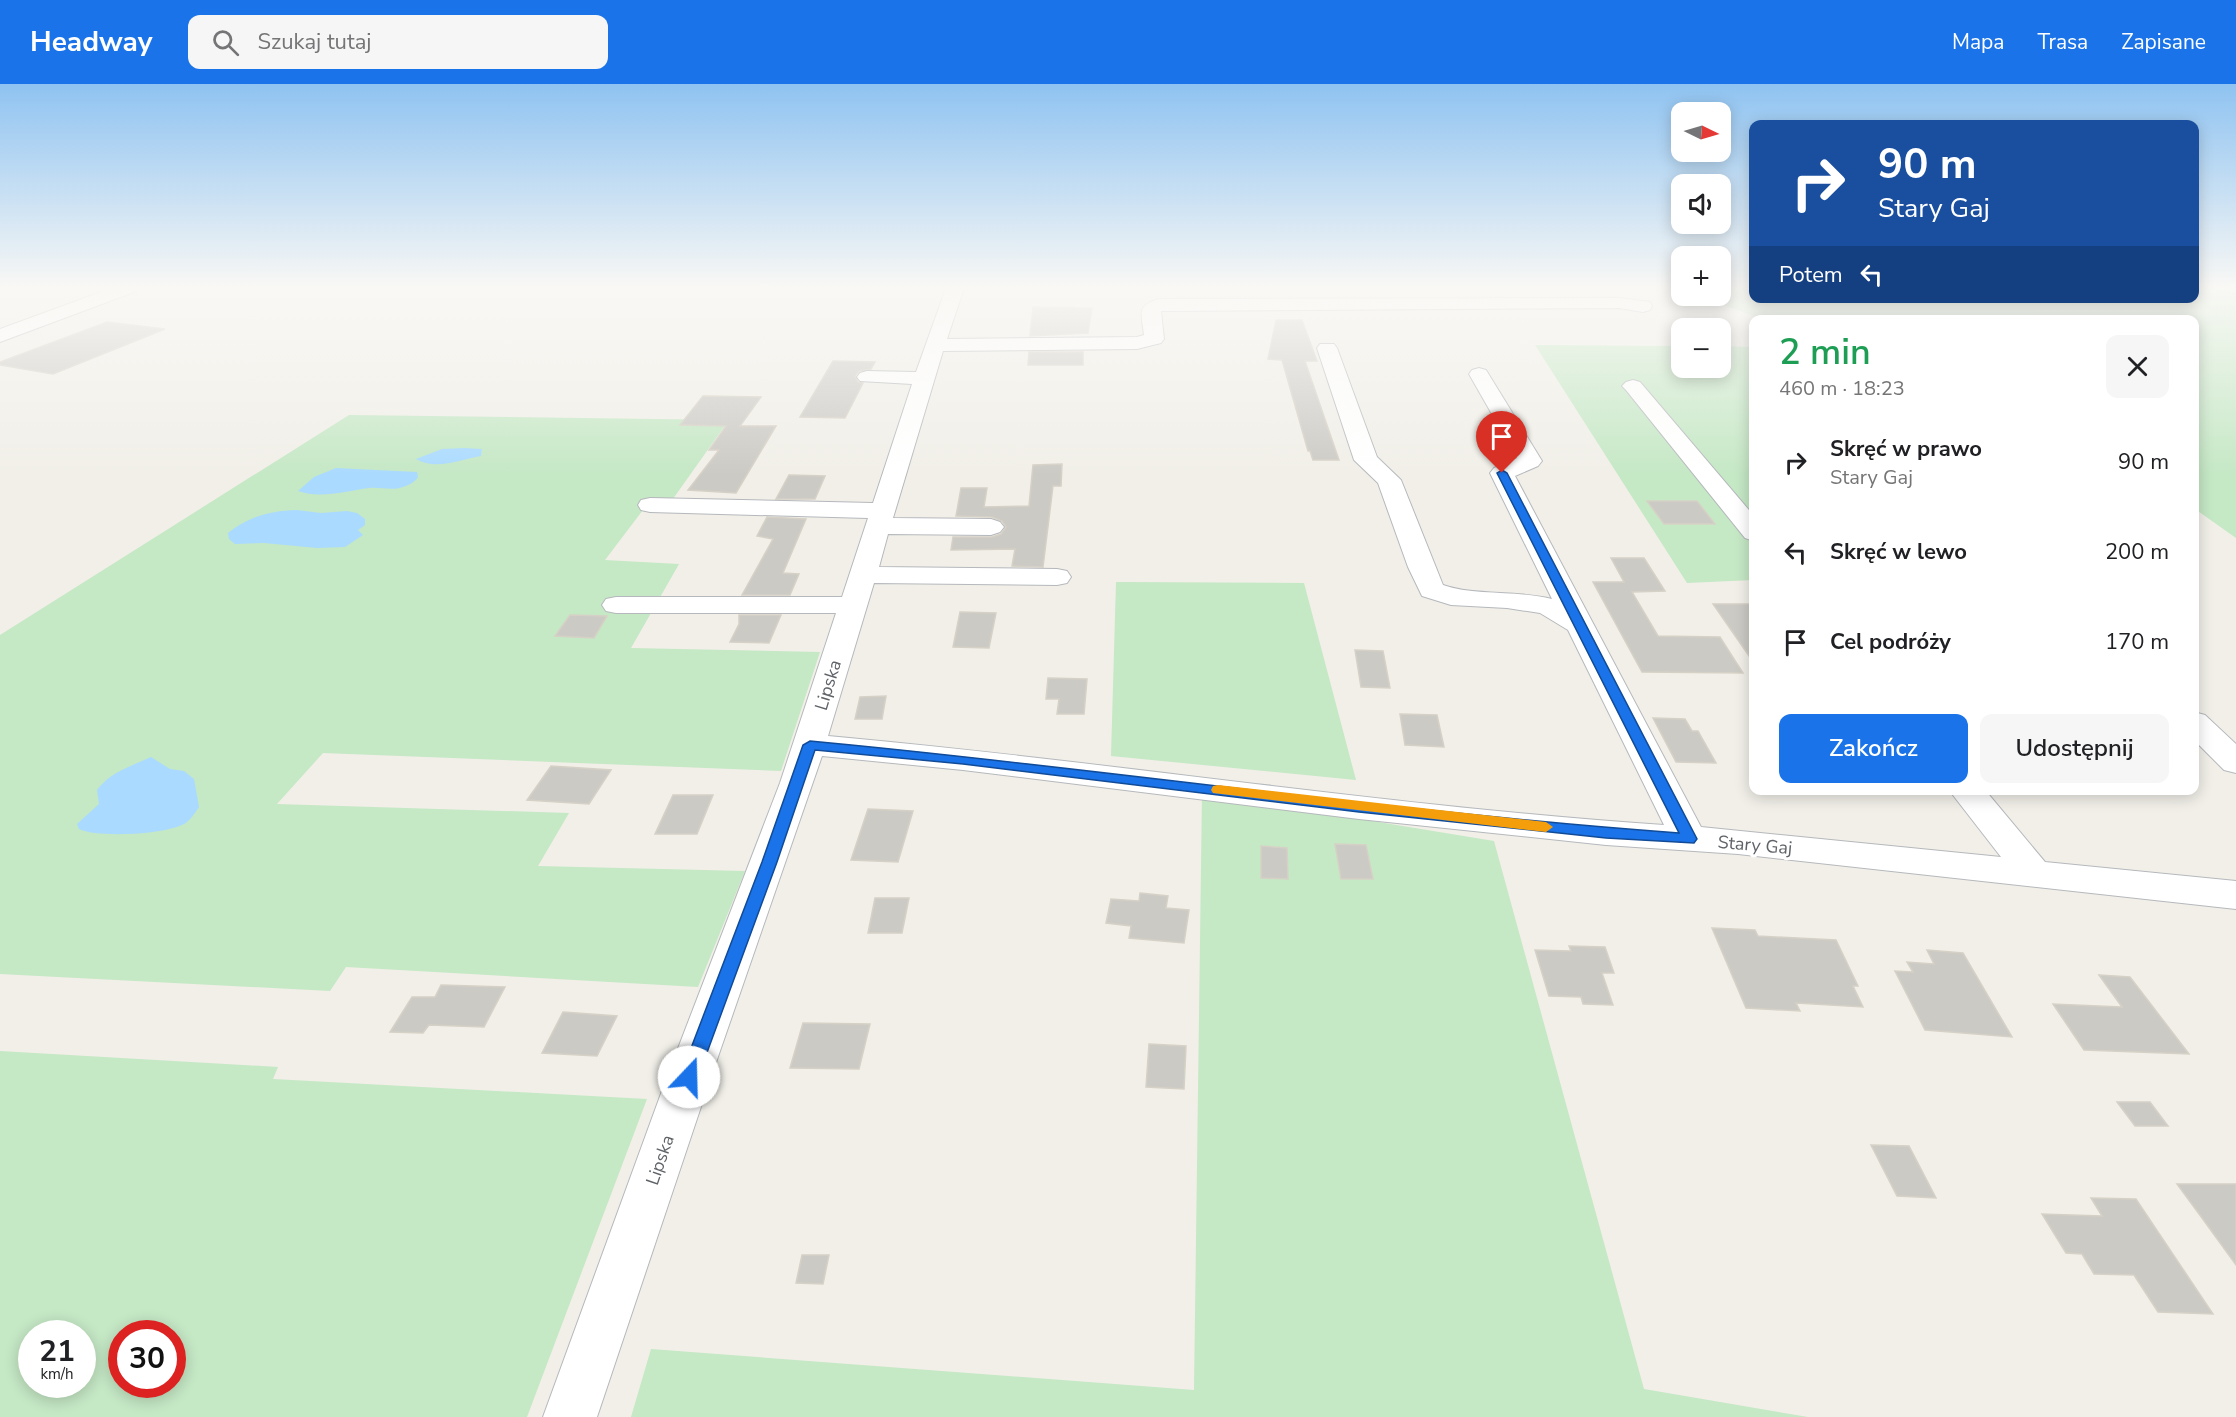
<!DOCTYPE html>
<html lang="pl">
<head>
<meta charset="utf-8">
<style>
  :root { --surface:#fff; --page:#f6f6f6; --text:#202124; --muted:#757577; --accent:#1a73e8 }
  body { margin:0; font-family:"Nunito Sans",sans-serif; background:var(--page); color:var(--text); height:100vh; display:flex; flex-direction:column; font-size:22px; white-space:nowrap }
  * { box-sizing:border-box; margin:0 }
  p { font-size:20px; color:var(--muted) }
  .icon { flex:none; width:33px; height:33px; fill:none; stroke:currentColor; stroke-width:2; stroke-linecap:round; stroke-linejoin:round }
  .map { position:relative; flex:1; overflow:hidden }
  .side { position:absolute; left:1749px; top:231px; width:450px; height:480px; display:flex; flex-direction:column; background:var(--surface); border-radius:12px; box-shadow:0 3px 15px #0003 }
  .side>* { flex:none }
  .top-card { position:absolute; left:1749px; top:36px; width:450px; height:183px; border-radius:12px; box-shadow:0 3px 15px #0003; background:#1a4fa0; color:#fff; overflow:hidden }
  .needle { width:39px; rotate:95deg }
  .tools { position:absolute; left:1671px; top:18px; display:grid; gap:12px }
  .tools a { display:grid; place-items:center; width:60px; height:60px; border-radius:12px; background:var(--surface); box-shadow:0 3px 15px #0003; font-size:30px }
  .speed { position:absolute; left:18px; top:1236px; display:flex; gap:12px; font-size:30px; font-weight:700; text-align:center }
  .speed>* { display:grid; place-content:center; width:78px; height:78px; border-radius:50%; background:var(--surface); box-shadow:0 3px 15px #0003; line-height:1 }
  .speed small { font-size:15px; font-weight:400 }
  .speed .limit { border:9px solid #d22; background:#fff; color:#111 }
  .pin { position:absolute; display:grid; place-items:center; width:51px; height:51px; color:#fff; margin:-62px -26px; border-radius:50% 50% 50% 0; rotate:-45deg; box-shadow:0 0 6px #0007 }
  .pin .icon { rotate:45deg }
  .me { position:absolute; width:66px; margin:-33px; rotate:21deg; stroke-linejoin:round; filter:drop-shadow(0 0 4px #0008) }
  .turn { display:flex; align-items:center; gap:21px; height:126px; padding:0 30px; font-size:27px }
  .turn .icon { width:78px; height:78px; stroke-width:2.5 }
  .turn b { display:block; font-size:42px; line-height:51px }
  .then { display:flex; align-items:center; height:57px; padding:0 30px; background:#0003; gap:12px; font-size:22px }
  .round { display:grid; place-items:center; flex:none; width:63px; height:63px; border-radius:12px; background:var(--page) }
  .headline { display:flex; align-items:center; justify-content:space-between; height:102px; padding:0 30px }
  h1 { font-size:36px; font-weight:600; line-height:45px; color:#1e9e55 }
  .button { display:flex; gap:12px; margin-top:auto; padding:12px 30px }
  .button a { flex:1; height:69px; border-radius:12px; background:var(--accent); color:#fff; font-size:24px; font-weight:600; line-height:69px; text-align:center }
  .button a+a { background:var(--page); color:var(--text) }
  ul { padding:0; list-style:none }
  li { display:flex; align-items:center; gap:18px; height:90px; padding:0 30px }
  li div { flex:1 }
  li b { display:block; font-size:22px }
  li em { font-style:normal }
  header { display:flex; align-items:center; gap:36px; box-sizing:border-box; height:84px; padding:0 30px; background:var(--accent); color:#fff }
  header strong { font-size:28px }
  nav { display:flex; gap:33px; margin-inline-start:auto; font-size:21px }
  .search { width:420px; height:54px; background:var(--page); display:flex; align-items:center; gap:15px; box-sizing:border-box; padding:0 21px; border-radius:12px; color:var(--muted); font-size:22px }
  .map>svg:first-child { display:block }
</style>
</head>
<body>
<header>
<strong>Headway</strong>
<div class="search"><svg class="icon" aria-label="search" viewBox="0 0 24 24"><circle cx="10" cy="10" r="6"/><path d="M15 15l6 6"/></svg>Szukaj tutaj</div>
<nav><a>Mapa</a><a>Trasa</a><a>Zapisane</a></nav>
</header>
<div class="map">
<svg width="2236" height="1333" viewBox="0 0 2236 1333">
  <rect width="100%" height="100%" fill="#f1efe8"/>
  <path fill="#c5e8c5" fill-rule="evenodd" d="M1721 204H1753L1754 214H2194L2195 204H2236V454L2195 425 2194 236 1763 235 1696 212H1720Z
    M1535 261 1681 262 1682 284H1720L1721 262 1753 263V496L1687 499Z
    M349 331 729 336 670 419 649 418 605 476 679 480 631 564 820 568 781 687 323 669 277 720 569 729 538 782 745 787 698 903 346 883 330 907 0 890V551Z
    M1116 498 1304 499 1356 696 1111 672Z
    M1202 709 1494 757 1644 1305 1808 1333H631L651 1265 1194 1306Z
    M0 967 278 983 273 995 647 1015 527 1333H0ZM32 1250H82V1300H32ZM122 1250H172V1300H122Z"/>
  <path fill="#aadaff" d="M464 364 482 365 481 372C461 375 436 387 416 375L442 365Z
    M336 384 417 388 418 393C415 398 409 401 403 403 392 407 381 403 369 404 347 407 320 415 298 407L314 393Z
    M297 426 321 429 347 427 357 429 365 435V441L358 446 363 451 345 463 317 464 264 459 235 460 229 455 228 449C250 432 270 427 297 426Z
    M151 673 170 685 184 687 194 695 199 723C196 727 192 734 187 738 171 751 96 754 79 745L77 740 99 720 97 706C110 688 132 682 151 673Z"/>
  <path fill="#cccac5" stroke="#d6d1c6" stroke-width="1.5" d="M1033 223 1092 224 1088 249 1030 252Z
    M1276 236H1302L1317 277H1305L1339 376H1313L1310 367H1308L1282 276 1268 275Z
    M107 238 165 245 53 290 0 281V278Z
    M1029 268H1083V281H1028Z
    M833 277 875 278 871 285 859 287 855 292 858 298 863 299 845 334 800 333Z
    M703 312 761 313 740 342H776L736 409 688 406 719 366H709L726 342 680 341Z
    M1062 380 1061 402H1053L1043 483 1012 482 1015 465 951 466 953 453H992L1001 450 1006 443 1002 437 992 433 956 432 961 404H987L984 423 1029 422 1033 381Z
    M789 391 825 392 815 415H776Z
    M1647 417H1697L1715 440H1664Z
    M767 433 806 435 783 489 799 490 790 511H742L773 455 757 452Z
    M1611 474H1644L1665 507 1632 508 1658 552 1720 553 1743 589 1642 588 1593 498H1624Z
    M1713 520H1754V579Z
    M960 528 996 529 989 564 953 563Z
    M570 531 607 532 594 554 555 552Z
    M739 531H781L769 559 730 558 739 540Z
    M1355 566 1383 567 1390 604 1361 603Z
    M1048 594 1087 595 1084 630H1057L1059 615H1046Z
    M886 612 882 635H855L860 613Z
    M1400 630 1437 631 1444 663 1405 661Z
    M1653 634 1685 635 1692 647H1698L1716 679 1676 678Z
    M551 682 611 686 589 720 527 716Z
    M673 711H713L697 750H655Z
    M868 725 913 727 898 778 851 776Z
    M1335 760 1366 761 1373 795H1341Z
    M1261 762 1287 764 1288 795 1261 794Z
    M1140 809 1168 812 1166 824 1189 826 1184 859 1129 854 1131 842 1106 839 1111 815 1139 817Z
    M875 814H909L902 849H868Z
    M1712 844 1755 846 1758 852 1836 856 1858 902H1853L1863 923 1796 919 1800 927 1746 924Z
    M1569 862 1605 863 1614 889H1602L1613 921 1583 920 1581 913 1549 912 1535 866 1571 867Z
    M1927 866 1963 869 2012 953 1925 946 1895 887 1913 888 1907 878 1934 880Z
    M2099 891 2130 893 2189 970 2084 966 2053 920 2122 923Z
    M441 901 505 903 484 943 429 941 423 949 390 948 412 913H435Z
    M563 928 617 932 597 972 542 969Z
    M803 939 870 940 859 985 790 984Z
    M1149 960 1186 962 1184 1005 1146 1003Z
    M2117 1018H2150L2168 1042H2135Z
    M1871 1061 1909 1062 1936 1114 1897 1112Z
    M2177 1100H2236V1181L2202 1134Z
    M2091 1114 2136 1115 2213 1230 2158 1228 2134 1191 2094 1190 2082 1170 2066 1169 2042 1130 2102 1132Z
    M802 1171H829L823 1200 796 1199Z"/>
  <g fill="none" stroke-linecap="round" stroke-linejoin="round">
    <g stroke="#b5b8bc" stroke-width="2">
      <path id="minor" d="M112 204H137L134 208 0 258V245Z
        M946 204H964L947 255 1137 253 1144 251C1142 231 1135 221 1159 215L1619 214 1650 218 1652 222 1650 226 1643 228 1619 224 1161 227 1164 255 1161 259 1137 265 943 267 893 434 991 435 1000 438 1004 443 1000 448 991 451 888 450 879 483 1057 485 1067 487 1071 493 1067 499 1057 501 874 499 828 652C1107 677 1384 722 1664 741L1568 546 1540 529 1507 524 1451 521 1422 512 1408 483 1378 399 1354 376 1317 264 1320 260H1334L1337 264 1377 373 1401 396 1443 501C1474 512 1518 506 1552 515L1490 389 1494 384 1517 374 1469 290 1472 286 1479 284 1486 286 1542 377 1538 382 1515 392 1701 743 2001 773 1949 706H1985L2045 778 2236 797V825L1738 770 1606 761 1359 735 963 686 822 672 711 993 597 1333H543L667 993 780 699 836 529H616L606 527 602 521 606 515 616 513H842L868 434 650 428 641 426 638 421 641 416 650 414 873 419 912 300 860 297 857 293 860 289 867 287 916 288Z
        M1633 296 1640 298 1754 432V457L1745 454 1626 306 1622 302 1626 298Z
        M2194 628 2205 631 2236 660V689L2224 686 2194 656Z"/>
    </g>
    <path stroke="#9cc7a9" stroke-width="2" stroke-dasharray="4 1.5" stroke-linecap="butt" d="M2205 204 2236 210"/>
    <use href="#minor" fill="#fff" fill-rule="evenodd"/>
  </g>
  <linearGradient id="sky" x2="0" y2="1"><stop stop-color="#8fc3f1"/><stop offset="0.52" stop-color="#f9f8f5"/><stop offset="1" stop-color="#f9f8f5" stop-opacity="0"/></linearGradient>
  <rect width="2236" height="391" fill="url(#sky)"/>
  <path fill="#1a73e8" stroke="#114b97" stroke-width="1.5" d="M1502 386 1507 389 1697 755 1694 759 1606 754 1359 728 963 680 815 666 777 778 698 993 696 999 689 1001 683 999 680 993 762 778 803 661 810 657C1100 684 1388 728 1679 749L1497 389Z"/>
  <path fill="#f59e0b" d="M1218 701 1546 738 1553 743 1546 748 1213 709 1211 706 1213 702Z"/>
  <g text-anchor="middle" stroke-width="6" stroke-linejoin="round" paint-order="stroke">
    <g font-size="18" fill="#5f6368" stroke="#fff">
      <text transform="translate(828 601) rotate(-73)" y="6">Lipska</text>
      <text transform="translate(1755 761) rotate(5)" y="6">Stary Gaj</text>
      <text transform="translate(660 1076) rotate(-71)" y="6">Lipska</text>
    </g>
  </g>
</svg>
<div class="tools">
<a><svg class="needle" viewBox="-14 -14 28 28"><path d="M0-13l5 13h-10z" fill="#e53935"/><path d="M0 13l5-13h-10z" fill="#757577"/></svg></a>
<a><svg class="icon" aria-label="sound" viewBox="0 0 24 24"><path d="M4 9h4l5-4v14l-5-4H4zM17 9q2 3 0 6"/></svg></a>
<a>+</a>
<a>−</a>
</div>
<div class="speed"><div>21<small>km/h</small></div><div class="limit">30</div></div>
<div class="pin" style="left:1502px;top:389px;background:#d93025"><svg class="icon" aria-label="arrive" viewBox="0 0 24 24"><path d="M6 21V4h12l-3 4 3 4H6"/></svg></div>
<svg class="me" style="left:689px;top:993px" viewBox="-20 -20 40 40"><circle r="19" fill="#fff"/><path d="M0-13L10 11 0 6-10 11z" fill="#1a73e8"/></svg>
<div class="top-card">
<div class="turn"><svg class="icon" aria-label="right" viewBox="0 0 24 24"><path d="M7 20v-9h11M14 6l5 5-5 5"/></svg><div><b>90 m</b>Stary Gaj</div></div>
<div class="then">Potem<svg class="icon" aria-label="left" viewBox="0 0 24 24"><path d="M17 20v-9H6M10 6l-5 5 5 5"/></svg></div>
</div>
<section class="side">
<div class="headline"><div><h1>2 min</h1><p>460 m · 18:23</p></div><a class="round"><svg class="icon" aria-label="close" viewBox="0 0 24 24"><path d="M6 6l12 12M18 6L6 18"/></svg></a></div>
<ul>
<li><svg class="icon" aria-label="right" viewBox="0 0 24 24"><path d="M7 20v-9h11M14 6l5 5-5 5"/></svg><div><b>Skręć w prawo</b><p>Stary Gaj</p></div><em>90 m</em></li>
<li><svg class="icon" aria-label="left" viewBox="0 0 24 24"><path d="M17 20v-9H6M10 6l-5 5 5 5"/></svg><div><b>Skręć w lewo</b></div><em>200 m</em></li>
<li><svg class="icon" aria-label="arrive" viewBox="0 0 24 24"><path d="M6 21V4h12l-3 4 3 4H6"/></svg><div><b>Cel podróży</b></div><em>170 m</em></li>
</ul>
<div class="button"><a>Zakończ</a><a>Udostępnij</a></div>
</section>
</div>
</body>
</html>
